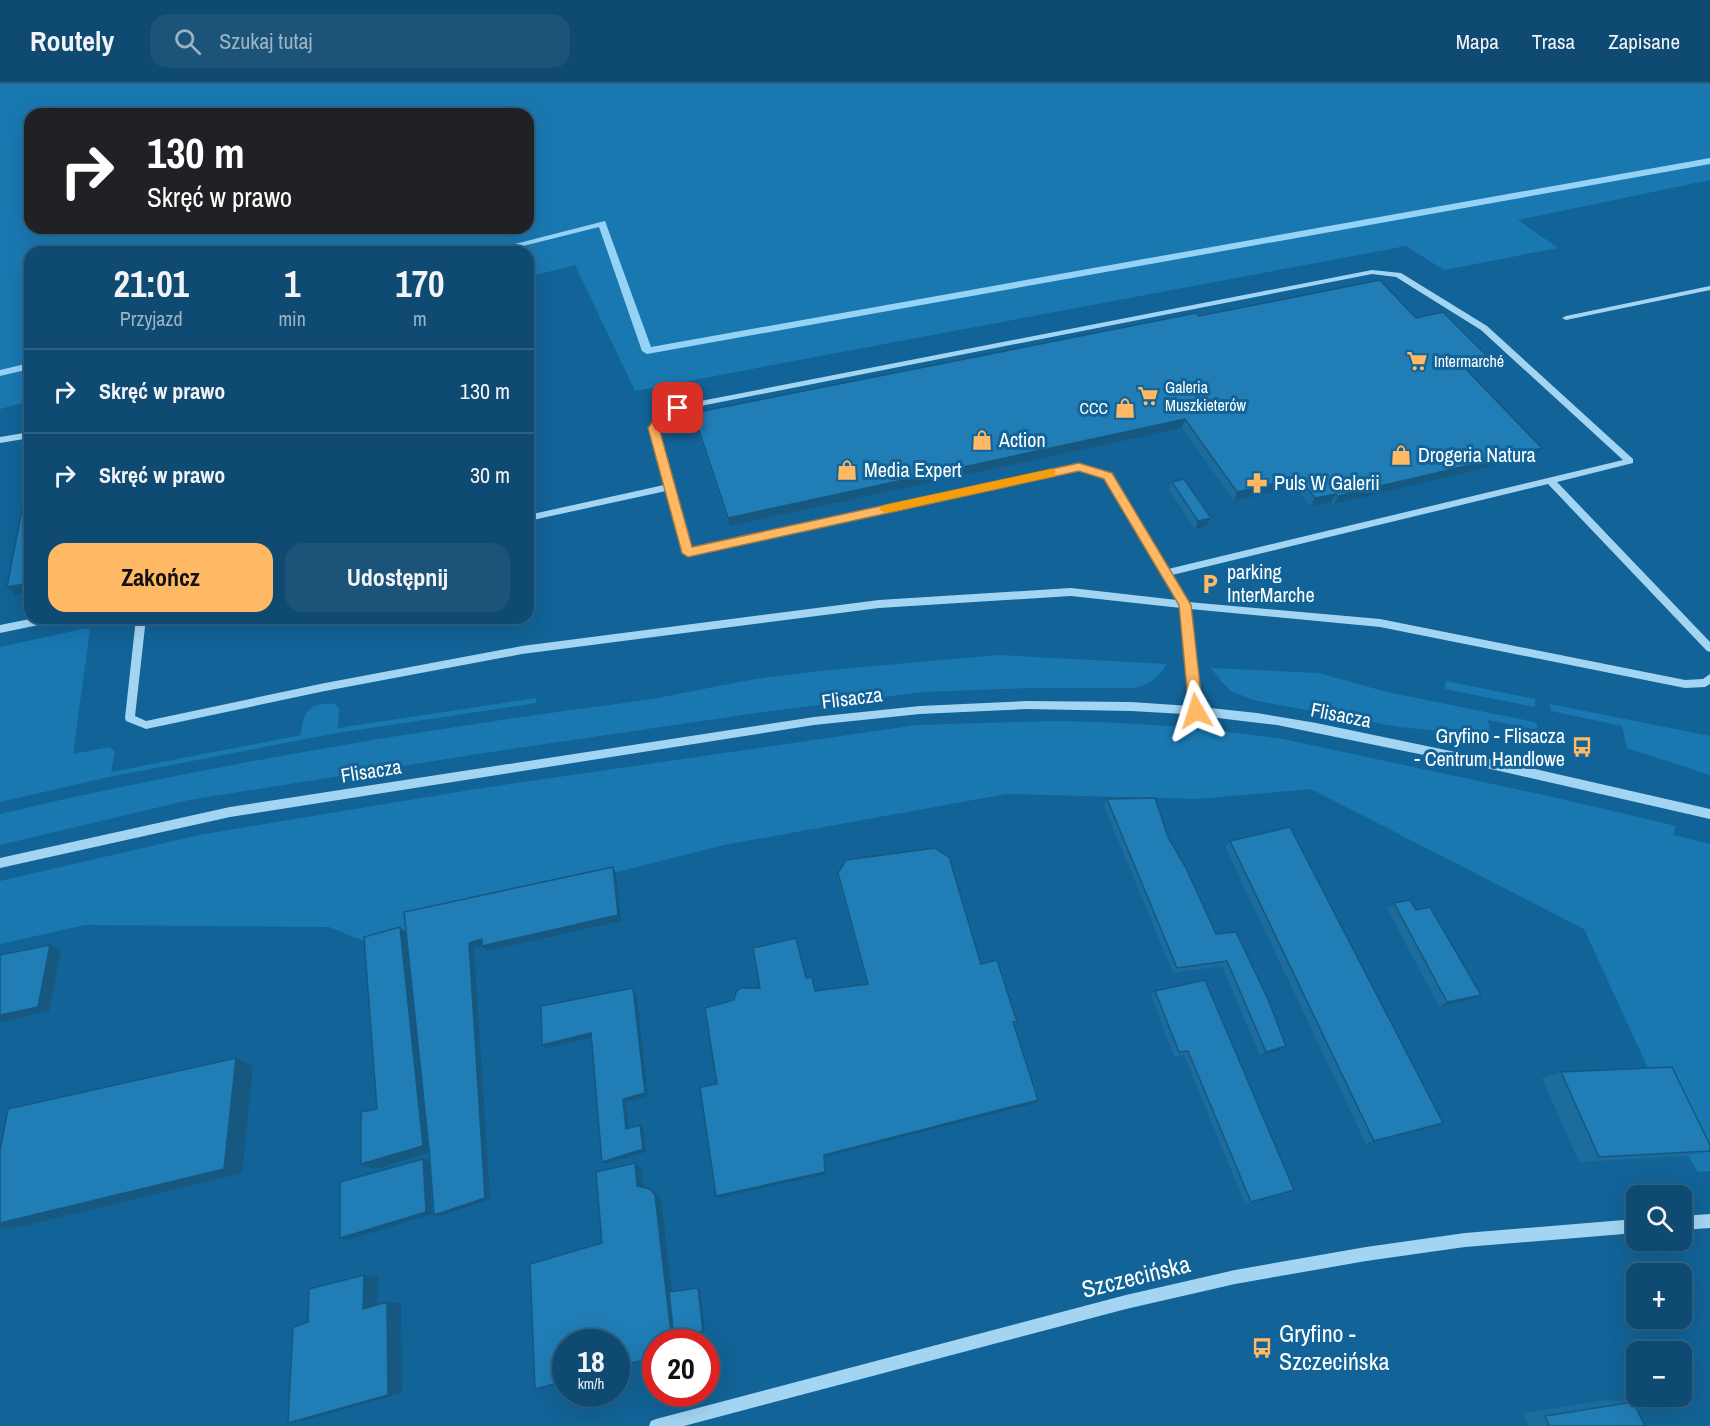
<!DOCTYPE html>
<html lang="pl">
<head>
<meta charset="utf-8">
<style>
  :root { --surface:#0e4a71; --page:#1c5479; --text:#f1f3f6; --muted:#9bb3c3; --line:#2e6284; --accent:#ffb965 }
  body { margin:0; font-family:"Archivo Narrow",sans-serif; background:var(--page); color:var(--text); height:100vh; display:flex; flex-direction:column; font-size:22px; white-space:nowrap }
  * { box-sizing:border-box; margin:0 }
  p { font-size:20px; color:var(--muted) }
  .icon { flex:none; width:33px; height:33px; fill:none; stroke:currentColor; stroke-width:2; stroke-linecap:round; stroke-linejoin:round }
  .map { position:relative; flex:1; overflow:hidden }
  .details { position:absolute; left:24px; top:162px; width:510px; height:378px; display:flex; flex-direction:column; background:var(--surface); border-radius:18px; box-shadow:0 6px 24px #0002,0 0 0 2px var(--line) }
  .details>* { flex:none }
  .guide { position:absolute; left:24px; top:24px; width:510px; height:126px; border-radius:18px; box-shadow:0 6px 24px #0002,0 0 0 2px var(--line); background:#202124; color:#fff; overflow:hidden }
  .fabs { position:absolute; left:1626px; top:1101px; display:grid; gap:12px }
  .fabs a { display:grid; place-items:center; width:66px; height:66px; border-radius:12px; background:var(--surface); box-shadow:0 6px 24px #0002,0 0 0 2px var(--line); font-size:30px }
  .speed { position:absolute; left:552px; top:1245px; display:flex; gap:12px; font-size:30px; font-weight:700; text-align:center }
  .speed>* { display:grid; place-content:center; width:78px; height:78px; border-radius:50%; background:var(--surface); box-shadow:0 6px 24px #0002,0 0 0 2px var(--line); line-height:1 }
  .speed small { font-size:15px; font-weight:400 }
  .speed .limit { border:9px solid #d22; background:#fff; color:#111 }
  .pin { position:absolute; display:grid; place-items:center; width:51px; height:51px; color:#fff; margin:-26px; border-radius:12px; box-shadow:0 3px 9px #0006 }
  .me { position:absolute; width:66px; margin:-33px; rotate:354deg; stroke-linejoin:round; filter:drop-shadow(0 0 4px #0008) }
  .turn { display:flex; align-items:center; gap:21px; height:126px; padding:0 24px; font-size:27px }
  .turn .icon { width:78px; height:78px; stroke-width:2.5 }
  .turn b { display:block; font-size:42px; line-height:51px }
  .eta { display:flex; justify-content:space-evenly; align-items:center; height:102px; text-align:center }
  .eta b { font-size:36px; font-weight:700; line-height:42px }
  .button { display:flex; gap:12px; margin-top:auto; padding:12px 24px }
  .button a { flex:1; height:69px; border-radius:18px; background:var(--accent); color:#111; font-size:24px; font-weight:700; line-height:69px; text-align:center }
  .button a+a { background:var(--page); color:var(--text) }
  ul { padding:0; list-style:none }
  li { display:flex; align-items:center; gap:18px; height:84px; padding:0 24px; border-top:2px solid var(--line) }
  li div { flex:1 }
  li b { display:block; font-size:22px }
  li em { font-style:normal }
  header { display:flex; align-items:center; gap:36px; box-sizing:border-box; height:84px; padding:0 30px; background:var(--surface); border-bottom:2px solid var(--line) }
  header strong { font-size:28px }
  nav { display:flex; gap:33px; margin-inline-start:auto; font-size:21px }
  .search { width:420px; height:54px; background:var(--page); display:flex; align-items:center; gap:15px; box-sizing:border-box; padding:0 21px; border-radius:18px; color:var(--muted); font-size:22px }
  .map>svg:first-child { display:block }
</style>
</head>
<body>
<header>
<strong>Routely</strong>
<div class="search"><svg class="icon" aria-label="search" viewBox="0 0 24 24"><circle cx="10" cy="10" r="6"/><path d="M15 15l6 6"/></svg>Szukaj tutaj</div>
<nav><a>Mapa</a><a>Trasa</a><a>Zapisane</a></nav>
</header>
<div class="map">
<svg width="1710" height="1342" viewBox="0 0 1710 1342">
  <rect width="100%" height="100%" fill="#126397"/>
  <path fill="#1a78b1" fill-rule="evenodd" d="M0 0H1710V96L1518 136 1558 164 1444 186 1406 162 635 307 575 181 528 193V168H30V317L0 325ZM30 30H528V144H30Z
    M83 545H90L73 670 110 663 115 668 111 688 301 651C303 629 309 617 335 620L339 625 338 644 536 614V619L337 649 109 693 0 718V563Z
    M999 571 1167 580C1160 593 1150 599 1136 604H1031L923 608 763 628 484 669 189 716 0 761V730C208 681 419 646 631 618 678 612 724 599 771 593 847 583 923 578 999 571Z
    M1211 584 1318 589 1387 608 1530 637 1537 640V644L1534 645 1488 636 1490 649 1507 653 1398 643 1253 616 1231 607 1221 597Z
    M1446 597 1535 615V623L1445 605Z
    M1550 620 1710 652V691L1627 664 1622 642 1551 627Z
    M1053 637C1130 638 1207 644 1283 655L1553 713 1676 742 1673 751 1710 760V1087L1698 1088 1688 1071 1584 845 1311 705 1198 715 1006 710 724 761 617 788 410 833 411 853 376 862 329 843 85 841 0 860V797L199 751 476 705 917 641Z"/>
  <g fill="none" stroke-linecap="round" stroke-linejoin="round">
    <path fill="#95d3f6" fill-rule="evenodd" d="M1710 74V80L647 270 642 267 599 143 499 168H483L605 137 651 263Z
      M30 279V285L0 292V286Z"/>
    <path fill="#a3d5f3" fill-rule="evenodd" d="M1372 186 1401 189 1487 242 1633 375V379L1557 398 1710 558V568L1707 567 1548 400 1172 491 1188 518 1380 535 1685 596 1703 595 1710 590V600L1705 603 1685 604 1380 543 1190 525 1201 623 1257 629 1316 639 1513 680 1710 725V735L1473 681 1277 641 1184 630 1131 627 1026 625 920 630 814 641 230 733 0 784V774L230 723 814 633 920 622 1026 617 1131 618 1190 622 1181 524 1071 512 879 524 522 570 325 607 146 645 126 637 125 634 136 534H146L135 632 146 637 325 599 522 562 879 516 1071 504 1177 516 1105 394 1079 386 688 472 683 469 666 407 528 437V431L664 401 649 344 660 329 675 322ZM1372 190 1396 193 1481 246 1623 376 1168 485 1111 390 1079 380 691 465 657 344 666 333 680 326Z
      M1710 202V206L1566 236 1562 234 1566 232Z
      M30 348V354L0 359V353Z
      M35 534H58L53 538 0 549V541Z
      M1710 1130V1144L1682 1146V1132Z
      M1636 1135V1149L1465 1163 1366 1177 1235 1200 1126 1225 684 1342H649L651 1337 656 1335 1126 1211 1235 1186 1366 1163 1465 1149Z"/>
  </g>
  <path fill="#1c6c9d" d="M1199 232 1416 234 1488 273 1483 281 1465 285 1535 372 1334 420 1331 418 1310 422 1295 402 1234 417 1182 344 729 442 694 337 693 329Z
    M1172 398 1211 434 1207 442 1195 445 1169 406Z
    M1107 715 1168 753 1216 850 1280 966 1260 972 1222 882 1173 889 1104 722Z
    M1230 757 1435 1042 1366 1060 1225 763Z
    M838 789 981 880 1017 938 1014 942 1036 1019 824 1073 826 1090 718 1114 717 1000 734 916 760 904 806 894 815 907 867 900 838 795Z
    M1394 819 1416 826 1481 911 1473 915 1439 923 1387 824Z
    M1155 907 1294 1106 1245 1120 1184 971 1174 972 1151 912Z
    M1561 988 1710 1061V1068L1689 1072 1579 1078 1542 994Z
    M1608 1316 1633 1318 1645 1342H1528L1523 1329Z"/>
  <path fill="#16587f" d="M1488 273 1483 281 1454 288 1460 279Z
    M1185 335 1182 344 729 442 728 434Z
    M1542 364 1535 372 1334 420 1338 412Z
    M1299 394 1295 402 1234 417 1237 408Z
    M1336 410 1331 418 1310 422 1315 414Z
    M1211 434 1207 442 1195 445 1198 437Z
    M30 499V508L16 511 7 503Z
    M613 783 616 789 621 837 487 867 482 862Z
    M400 843 411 853 435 1067 375 1085 361 1080 423 1062Z
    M482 855 486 860 474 864 490 1115 441 1132 434 1131 469 859Z
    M50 861 61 866 49 927 0 938V931Z
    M633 904 636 909 648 1012 626 1018 629 1048 626 1045 623 1015Z
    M1481 911 1473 915 1439 923 1447 918Z
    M591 949 594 953 546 964 542 961Z
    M1286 962 1280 966 1260 972 1266 968Z
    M236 974 253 982 242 1089 10 1145 0 1144V1139Z
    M1038 1016 1036 1019 824 1073 826 1090 718 1114 716 1112 824 1071Z
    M1443 1039 1435 1042 1366 1060 1374 1057Z
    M640 1041 643 1044 646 1068 605 1080 602 1078Z
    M423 1075 429 1077 432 1130 347 1156 340 1154Z
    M635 1079 641 1084 644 1106 637 1102Z
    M650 1105 656 1109 661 1115 677 1252 674 1253H677V1258H672Z
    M364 1191 378 1192 377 1225H363Z
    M698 1204 700 1205 705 1247H703Z
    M387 1218 401 1219 402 1309 306 1336 288 1339Z
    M656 1273 616 1284V1283Z"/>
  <path fill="#207db6" stroke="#16587f" stroke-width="1.5" d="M1380 196 1416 234 1443 228 1488 273 1460 279 1542 364 1338 412 1336 410 1315 414 1299 394 1237 408 1185 335 728 434 693 329 1196 229 1199 232Z
    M30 384V499L7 503Z
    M1184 395 1211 434 1198 437 1172 398Z
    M1155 714 1168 753 1186 784 1216 850 1236 848 1268 915 1286 962 1266 968 1227 877 1177 884 1107 715Z
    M1290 743 1443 1039 1374 1057 1230 757Z
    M935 764 949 773 981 880 997 876 1017 938H1013L1038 1016 824 1071 825 1088 716 1112 700 1003 717 1000 705 924 734 916 736 908 741 904H760L753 864 796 854 806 894 812 893 815 907 868 900 838 789 846 776Z
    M613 783 618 831 482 862V855L469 859 485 1114 434 1131 429 1065 404 828Z
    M1410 816 1416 826 1430 823 1481 911 1447 918 1394 819Z
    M400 843 423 1062 361 1080V1028L377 1025 364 853Z
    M50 861 38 923 0 931V871Z
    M1205 896 1294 1106 1251 1118 1188 967 1179 968 1155 907Z
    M633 904 645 1009 623 1015 626 1045 640 1041 643 1065 602 1078 591 949 542 961 541 922Z
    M236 974 224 1085 0 1139V1066L8 1025Z
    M1672 983 1710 1061V1067L1599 1073 1561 988Z
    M423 1075 426 1128 340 1154V1098Z
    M635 1079 637 1102 650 1105 655 1111 672 1258H656V1273L616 1283V1258H566V1297L535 1305 530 1180 602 1159 596 1088Z
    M364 1191 363 1225 387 1218 388 1311 288 1339 293 1243 308 1238 309 1205Z
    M698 1204 703 1247 674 1253 669 1208Z
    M1633 1318 1645 1342H1549L1545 1332Z"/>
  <path fill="#ffb965" stroke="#a67842" stroke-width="1.5" d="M678 321 682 322V327L667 334 659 344 692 463 1079 379 1112 389 1191 521 1203 627 1201 631 1196 633 1189 627 1179 521 1104 395 1079 387 688 473 682 469 648 344 660 328Z"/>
  <path fill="#f59e0b" d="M1051 385 1055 386V392L885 429 879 425 885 421Z"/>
  <defs>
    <g id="supermarket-bare" transform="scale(1.62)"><path d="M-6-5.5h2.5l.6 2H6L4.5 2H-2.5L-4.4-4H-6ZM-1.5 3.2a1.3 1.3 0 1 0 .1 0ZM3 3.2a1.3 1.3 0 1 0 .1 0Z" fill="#ffb965" stroke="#126397" stroke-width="2.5" paint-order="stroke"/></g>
    <g id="shop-bare" transform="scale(1.62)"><path d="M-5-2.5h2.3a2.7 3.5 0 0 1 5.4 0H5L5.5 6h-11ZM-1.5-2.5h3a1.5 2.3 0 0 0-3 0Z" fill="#ffb965" stroke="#126397" stroke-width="2.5" paint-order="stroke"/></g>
    <g id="pharmacy-bare" transform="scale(1.62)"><path d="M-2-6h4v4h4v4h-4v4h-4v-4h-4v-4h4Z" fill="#ffb965" stroke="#126397" stroke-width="2.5" paint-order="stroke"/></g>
    <g id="parking-bare" transform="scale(1.62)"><path d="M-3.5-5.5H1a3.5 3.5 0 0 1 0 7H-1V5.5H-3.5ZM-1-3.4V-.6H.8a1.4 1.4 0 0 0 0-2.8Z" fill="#ffb965" stroke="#126397" stroke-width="2.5" paint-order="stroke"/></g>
    <g id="bus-bare" transform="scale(1.62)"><path d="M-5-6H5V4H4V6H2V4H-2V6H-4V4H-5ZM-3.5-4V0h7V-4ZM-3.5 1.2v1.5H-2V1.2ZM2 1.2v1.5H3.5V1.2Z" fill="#ffb965" stroke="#126397" stroke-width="2.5" paint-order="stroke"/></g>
  </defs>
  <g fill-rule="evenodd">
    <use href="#supermarket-bare" x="1417" y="277"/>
    <use href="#supermarket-bare" x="1148" y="312"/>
    <use href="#shop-bare" x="1125" y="324"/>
    <use href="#shop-bare" x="982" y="356"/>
    <use href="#shop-bare" x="1401" y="371"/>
    <use href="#shop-bare" x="847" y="386"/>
    <use href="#pharmacy-bare" x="1257" y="399"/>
    <use href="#parking-bare" x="1210" y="500"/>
    <use href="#bus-bare" x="1582" y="663"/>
    <use href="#bus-bare" x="1262" y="1264"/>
  </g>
  <g text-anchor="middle" stroke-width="6" stroke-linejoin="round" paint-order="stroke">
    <g font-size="16" fill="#fff" stroke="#126397" text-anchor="start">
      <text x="1434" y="283">Intermarché</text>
      <text x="1165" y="309">Galeria<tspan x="1165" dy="18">Muszkieterów</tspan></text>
      <text x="1108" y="330" text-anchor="end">CCC</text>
    </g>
    <g font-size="20" fill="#fff" stroke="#126397" text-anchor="start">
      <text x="999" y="363">Action</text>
      <text x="1418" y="378">Drogeria Natura</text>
      <text x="864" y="393">Media Expert</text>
      <text x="1274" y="406">Puls W Galerii</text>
      <text x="1227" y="495">parking<tspan x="1227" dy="23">InterMarche</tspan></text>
      <text x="1565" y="659" text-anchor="end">Gryfino - Flisacza<tspan x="1565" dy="23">- Centrum Handlowe</tspan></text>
    </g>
    <g font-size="20" fill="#fff" stroke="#126397">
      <text transform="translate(852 614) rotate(-7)" y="7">Flisacza</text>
      <text transform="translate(1341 631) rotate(11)" y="7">Flisacza</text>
      <text transform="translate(371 687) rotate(-9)" y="7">Flisacza</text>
    </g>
    <g font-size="24" fill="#fff" stroke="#126397">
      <text transform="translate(1136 1193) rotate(-14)" y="8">Szczecińska</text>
    </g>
    <g font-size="24" fill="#fff" stroke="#126397" text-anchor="start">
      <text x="1279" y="1258">Gryfino -<tspan x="1279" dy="28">Szczecińska</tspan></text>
    </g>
  </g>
</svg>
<div class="fabs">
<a><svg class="icon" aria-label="search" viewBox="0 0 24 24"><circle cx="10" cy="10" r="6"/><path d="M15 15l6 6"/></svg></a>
<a>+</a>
<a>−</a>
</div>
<div class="speed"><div>18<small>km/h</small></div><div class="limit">20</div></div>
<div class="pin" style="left:678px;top:324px;background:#d93025"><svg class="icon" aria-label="arrive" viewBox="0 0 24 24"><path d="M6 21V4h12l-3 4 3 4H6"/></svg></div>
<svg class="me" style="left:1196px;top:627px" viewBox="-20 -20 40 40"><path d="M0-17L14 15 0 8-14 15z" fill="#ffb965" stroke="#fff" stroke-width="4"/></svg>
<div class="guide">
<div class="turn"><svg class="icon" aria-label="right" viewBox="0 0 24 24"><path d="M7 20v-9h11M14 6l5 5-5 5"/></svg><div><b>130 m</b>Skręć w prawo</div></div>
</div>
<section class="details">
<div class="eta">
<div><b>21:01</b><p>Przyjazd</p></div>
<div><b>1</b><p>min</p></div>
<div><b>170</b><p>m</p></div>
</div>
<ul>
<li><svg class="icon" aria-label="right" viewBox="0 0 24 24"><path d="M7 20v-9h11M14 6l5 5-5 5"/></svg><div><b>Skręć w prawo</b></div><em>130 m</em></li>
<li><svg class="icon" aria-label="right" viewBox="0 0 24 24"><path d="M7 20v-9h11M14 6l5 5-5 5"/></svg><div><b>Skręć w prawo</b></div><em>30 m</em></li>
</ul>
<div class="button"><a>Zakończ</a><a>Udostępnij</a></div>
</section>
</div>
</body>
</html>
